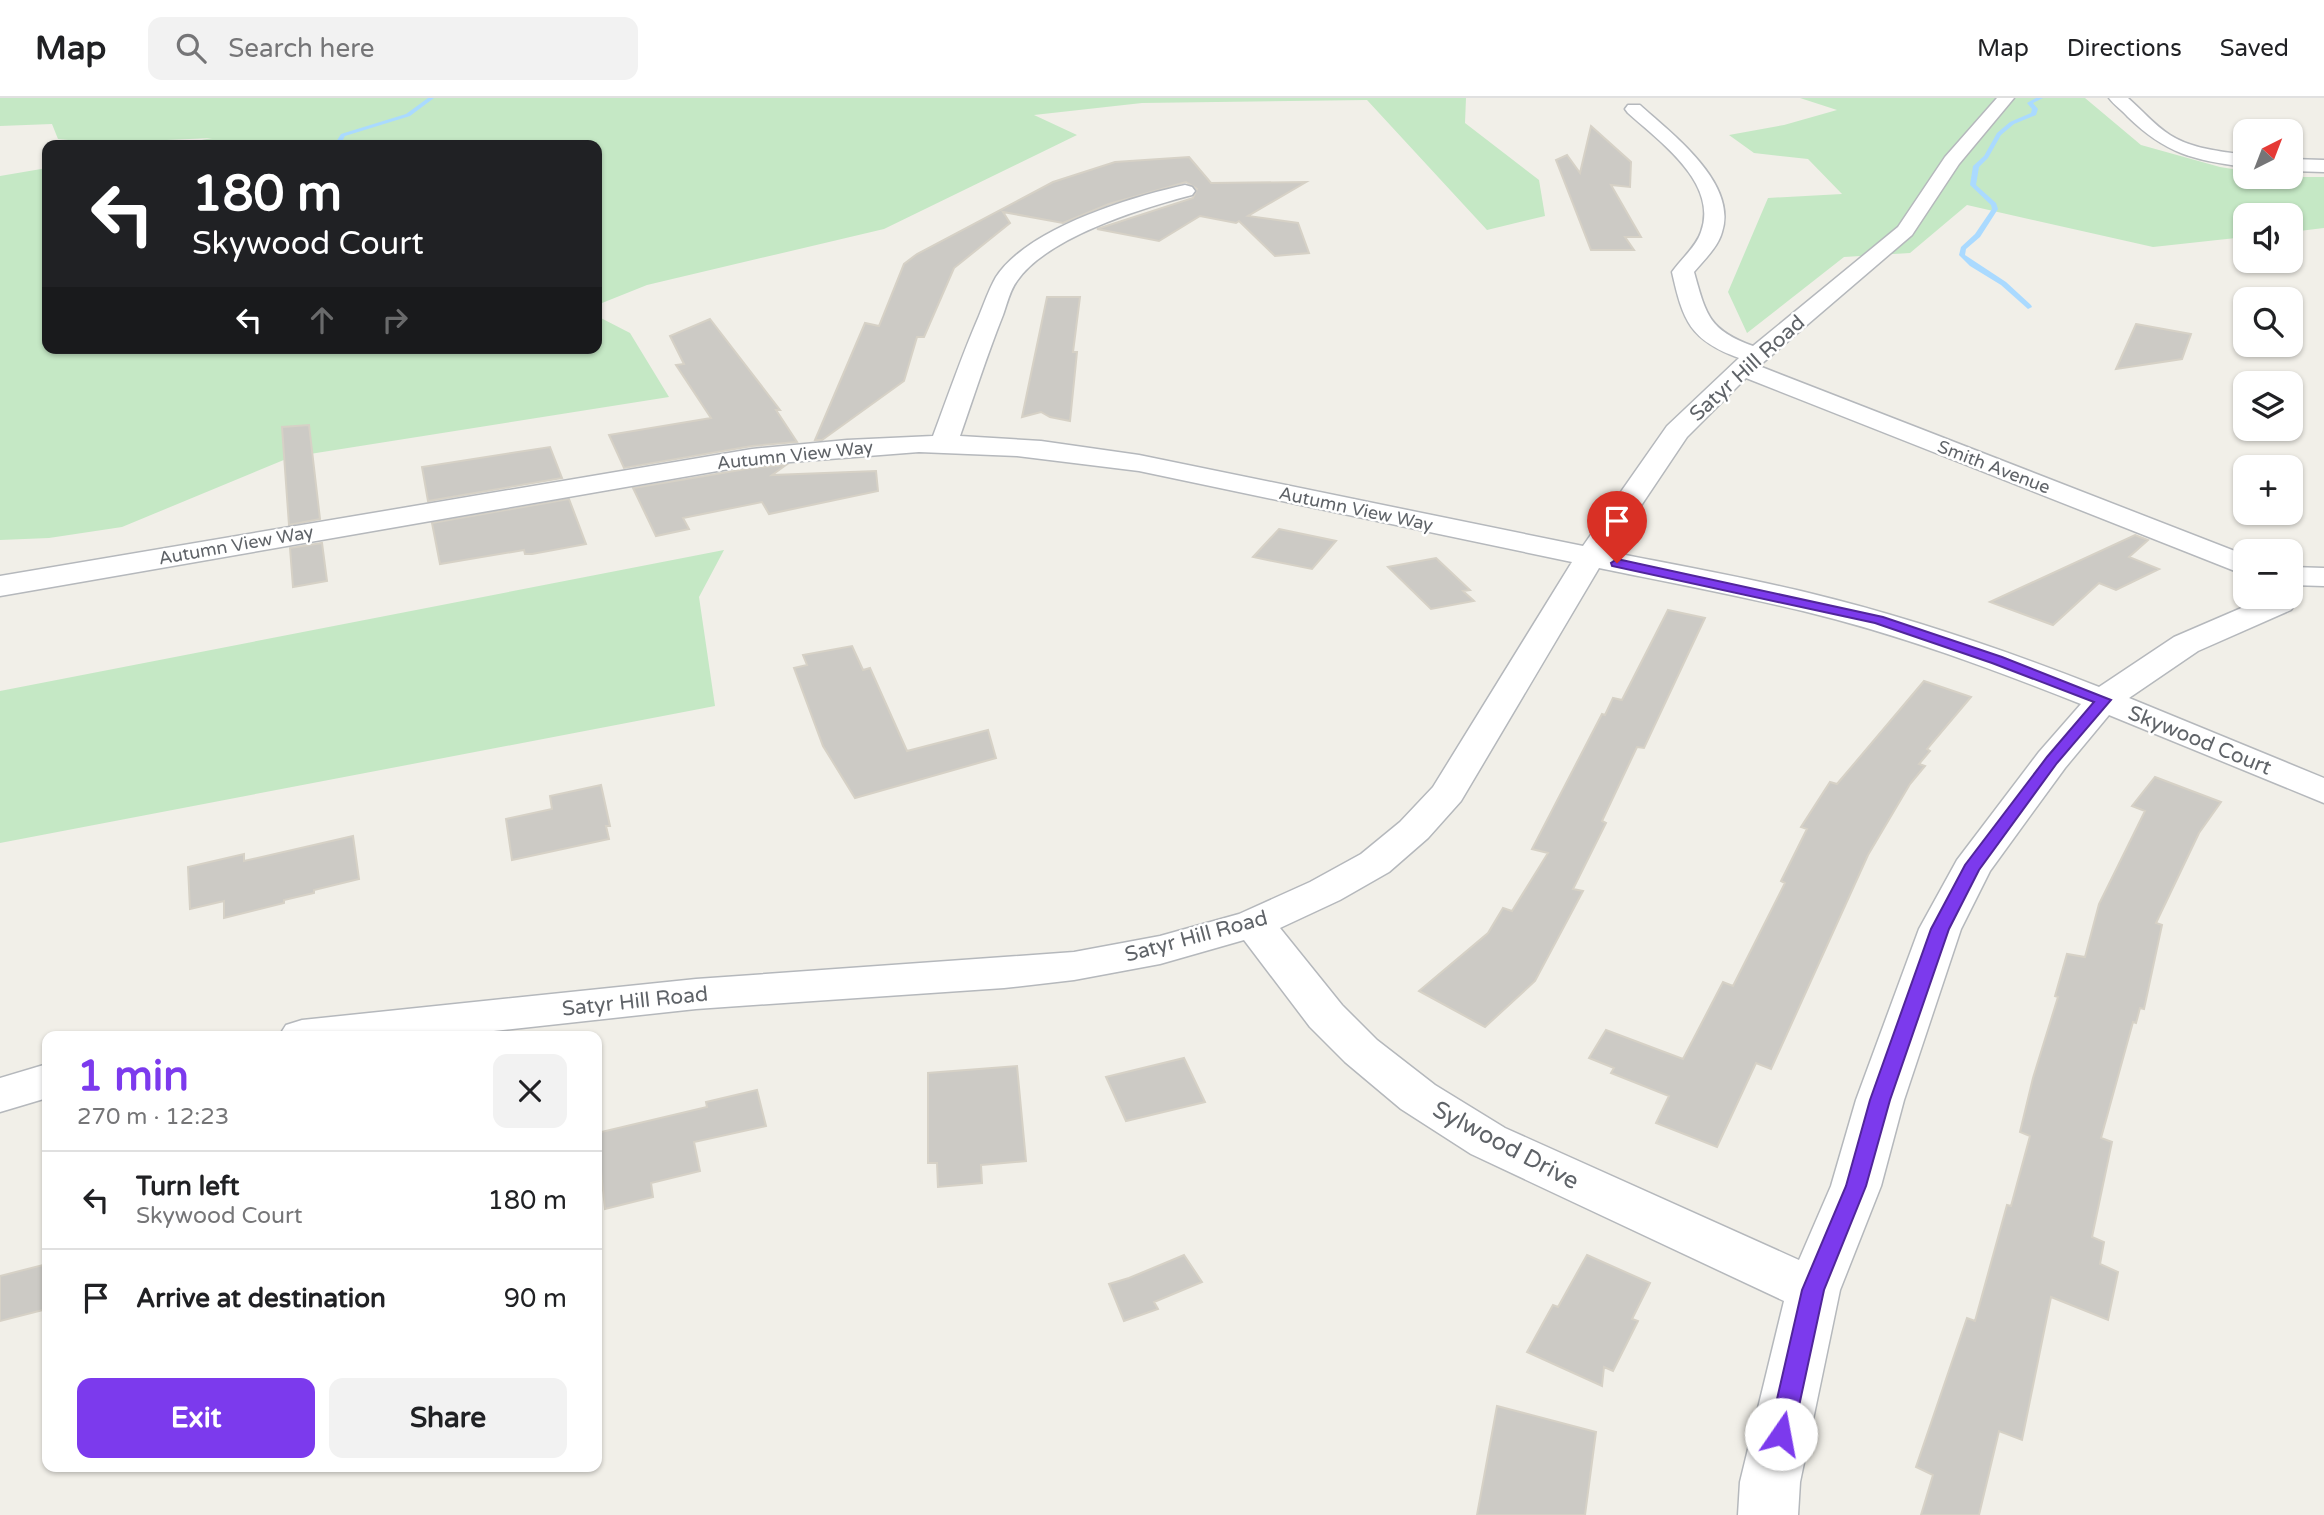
<!DOCTYPE html>
<html lang="en">
<head>
<meta charset="utf-8">
<style>
  :root { --surface:#fff; --page:#f2f2f2; --text:#202124; --muted:#757577; --line:#e0e0e0; --accent:#7c3aed }
  body { margin:0; font-family:"Varela Round",sans-serif; background:var(--page); color:var(--text); height:100vh; display:flex; flex-direction:column; font-size:26px; white-space:nowrap }
  * { box-sizing:border-box; margin:0 }
  p { font-size:23px; color:var(--muted) }
  .icon { flex:none; width:38px; height:38px; fill:none; stroke:currentColor; stroke-width:2; stroke-linecap:round; stroke-linejoin:round }
  .map { position:relative; flex:1; overflow:hidden }
  .drawer { position:absolute; left:42px; top:933px; width:560px; height:441px; display:flex; flex-direction:column; background:var(--surface); border-radius:14px; box-shadow:0 2px 5px #0004 }
  .drawer>* { flex:none }
  .guide { position:absolute; left:42px; top:42px; width:560px; height:214px; border-radius:14px; box-shadow:0 2px 5px #0004; background:#202124; color:#fff; overflow:hidden }
  .needle { width:46px; rotate:42deg }
  .tools { position:absolute; left:2233px; top:21px; display:grid; gap:14px }
  .tools a { display:grid; place-items:center; width:70px; height:70px; border-radius:14px; background:var(--surface); box-shadow:0 2px 5px #0004; font-size:35px }
  .pin { position:absolute; display:grid; place-items:center; width:60px; height:60px; color:#fff; margin:-72px -30px; border-radius:50% 50% 50% 0; rotate:-45deg; box-shadow:0 0 7px #0007 }
  .pin .icon { rotate:45deg }
  .me { position:absolute; width:77px; margin:-38px; rotate:12deg; stroke-linejoin:round; filter:drop-shadow(0 0 5px #0008) }
  .turn { display:flex; align-items:center; gap:24px; height:147px; padding:0 35px; font-size:32px }
  .turn .icon { width:91px; height:91px; stroke-width:2.5 }
  .turn b { display:block; font-size:49px; line-height:60px }
  .lanes { display:flex; align-items:center; height:66px; padding:0 35px; background:#0003; justify-content:center; gap:35px; direction:ltr }
  .lanes .off { opacity:.35 }
  .round { display:grid; place-items:center; flex:none; width:74px; height:74px; border-radius:14px; background:var(--page) }
  .headline { display:flex; align-items:center; justify-content:space-between; height:119px; padding:0 35px }
  h1 { font-size:42px; font-weight:800; line-height:52px; color:var(--accent) }
  .primary-button { display:flex; gap:14px; margin-top:auto; padding:14px 35px }
  .primary-button a { flex:1; height:80px; border-radius:14px; background:var(--accent); color:#fff; font-size:28px; font-weight:800; line-height:80px; text-align:center }
  .primary-button a+a { background:var(--page); color:var(--text) }
  ul { padding:0; list-style:none }
  li { display:flex; align-items:center; gap:21px; height:98px; padding:0 35px; border-top:2px solid var(--line) }
  li div { flex:1 }
  li b { display:block; font-size:26px }
  li em { font-style:normal }
  header { display:flex; align-items:center; gap:42px; box-sizing:border-box; height:98px; padding:0 35px; background:var(--surface); border-bottom:2px solid var(--line) }
  header strong { font-size:33px }
  nav { display:flex; gap:38px; margin-inline-start:auto; font-size:24px }
  .search { width:490px; height:63px; background:var(--page); display:flex; align-items:center; gap:18px; box-sizing:border-box; padding:0 24px; border-radius:14px; color:var(--muted); font-size:26px }
  .map>svg:first-child { display:block }
</style>
</head>
<body>
<header>
<strong>Map</strong>
<div class="search"><svg class="icon" aria-label="search" viewBox="0 0 24 24"><circle cx="10" cy="10" r="6"/><path d="M15 15l6 6"/></svg>Search here</div>
<nav><a>Map</a><a>Directions</a><a>Saved</a></nav>
</header>
<div class="map">
<svg width="2324" height="1417" viewBox="0 0 2324 1417">
  <rect width="100%" height="100%" fill="#f1efe8"/>
  <path fill="#c5e8c5" d="M0 0H1466L1465 25 1539 82 1545 118 1487 132 1367 2 1142 5 1034 17 1077 37 884 131 647 187 597 207V47H175L212 40 99 45 58 41 52 26 0 28Z
    M1800 0H2085L2141 47 2220 69 2245 73V79H2324V130L2291 134V117H2245V139L2153 149 1967 107 1910 155 1844 159 1747 235 1728 194 1768 100 1842 96 1808 61 1754 55 1729 37 1784 27 1837 12Z
    M47 70V250H597V218L630 235 669 299 291 359 122 429 49 440 0 442V78Z
    M724 452 699 499 715 608 0 745V593Z"/>
  <g fill="none" stroke-linecap="round" stroke-linejoin="round">
    <path fill="#aadaff" fill-rule="evenodd" d="M428 0H434L410 18 345 38 340 47H334L341 36 406 16Z
      M2036 0H2043L2033 5 2038 11 2036 17 2014 26 2001 37 1988 60 1979 69 1976 87 1996 105 1998 111 1980 139 1966 151 1965 157 2006 184 2031 207 2032 209 2028 211 2001 187 1970 168 1959 157 1961 149 1975 136 1992 111 1991 107 1970 87 1973 68 1984 58 1997 35 2010 24 2031 15 2032 11 2027 5Z"/>
  </g>
  <path fill="#cccac5" stroke="#d6d1c6" stroke-width="2" d="M1591 28 1631 64 1630 89 1611 87 1641 139H1625L1634 152H1591L1556 62 1567 57 1580 75Z
    M1189 59 1211 85 1306 84 1248 118 1298 125 1309 155 1275 158 1239 123 1236 125 1200 118 1159 143 1097 131 1193 100 1197 91 1186 84 1109 106 1063 125 1003 114 1010 125 954 170 924 239H917L904 283 822 342H815L865 225 879 228 904 166 917 156 1053 84 1115 64Z
    M1047 199H1080L1073 254H1077L1070 323 1050 319 1041 314 1022 319Z
    M710 221 780 312H776L797 344 752 348 624 370 609 337 711 320 676 267 684 266 670 238Z
    M2136 226 2191 236 2182 261 2116 271Z
    M309 327 320 421 289 427 282 329Z
    M550 349 562 380 428 403 422 369Z
    M786 367 772 377 876 373 878 393 769 416 762 404 683 420 689 431 656 438 633 390 752 370Z
    M569 401 586 446 532 456H525L524 452 440 466 432 425Z
    M1279 431 1336 443 1312 471 1253 459Z
    M2135 437 2148 442 2129 459 2159 471 2116 492 2099 485 2053 527 1990 504Z
    M322 445 327 483 293 489 290 450Z
    M1436 460 1470 492 1463 493 1474 503 1431 511 1388 469Z
    M1668 512 1705 520 1644 650 1637 649 1602 723 1606 725 1573 791 1583 793 1535 883 1485 929 1419 893 1488 835 1503 810 1512 813 1548 755 1532 751 1602 616 1605 617 1613 600 1622 602Z
    M852 548 863 572 870 570 907 653 988 632 996 660 855 700 823 648 794 570 807 567 803 557Z
    M1924 583 1971 599 1927 651 1930 653 1919 666 1925 668 1910 686 1868 757 1771 971 1756 965 1717 1049 1656 1025 1669 998 1611 975 1614 970 1589 960 1606 932 1683 961 1723 884 1733 888 1785 785 1781 783 1807 731 1801 729 1830 684 1837 686Z
    M2155 679 2221 704 2199 735 2156 825 2162 827 2144 911 2140 910 2136 925 2133 924 2101 1040 2112 1044 2092 1139 2104 1144 2100 1166 2118 1174 2108 1222 2051 1199 2022 1342 1999 1333 1979 1417H1921L1933 1377 1916 1369 1967 1220 1975 1223 2007 1107 2011 1108 2030 1038 2020 1034 2033 980 2058 899 2055 898 2067 856 2085 859 2099 806 2145 713 2132 708Z
    M601 687 610 728H606L609 741 512 762 506 721 552 711 550 698Z
    M353 738 359 781 314 792V795L284 802V805L224 820V803L190 811 188 769 244 756V763Z
    M1184 960 1205 1004 1126 1023 1106 979Z
    M1017 968 1026 1063 981 1067 982 1085 938 1089 937 1065H928V975Z
    M757 992 766 1028 694 1044 700 1073 651 1085 653 1099 605 1111 597 1035 707 1009 706 1004Z
    M1184 1157 1202 1184 1154 1204 1158 1211 1124 1223 1109 1186 1129 1180Z
    M1587 1157 1650 1185 1632 1221 1638 1223 1613 1273 1604 1269 1602 1288 1527 1254 1553 1207 1558 1209Z
    M47 1166V1211L0 1223V1178Z
    M1497 1308 1596 1334 1585 1417H1477Z"/>
  <g fill="none" stroke-linecap="round" stroke-linejoin="round">
    <g stroke="#b5b8bc" stroke-width="3">
      <path id="minor" d="M1997 0H2014L1959 66 1912 137 1759 268 2245 457V477L1746 280 1687 339 1610 454C1676 467 1743 479 1809 495 1908 519 2005 552 2099 589L2174 539 2267 499 2291 498 2296 505 2291 512 2198 553 2129 600 2324 680V705L2109 617 2065 670 1990 773 1961 831 1904 1002 1881 1088 1840 1192 1800 1384 1798 1417H1738L1740 1384 1784 1203 1471 1056 1401 1011 1345 964 1310 929 1244 842 1160 866 1074 882 1004 890 696 911 447 938H279L286 927 302 922 696 881 1074 854 1160 838 1239 816 1310 784 1361 756 1400 724 1433 689 1572 464 1139 373 1017 358 919 354 752 367 0 498V478L752 351 847 342 933 338C948 298 962 257 979 218 984 206 989 191 996 179 1028 130 1131 99 1185 87L1192 89 1195 93 1192 97C1142 110 1047 139 1017 183 1010 192 1007 206 1003 217 987 257 974 298 960 338L1041 343 1139 357 1583 448 1667 328 1739 260C1690 242 1683 223 1672 174 1681 161 1696 149 1701 134 1719 85 1659 43 1628 15L1625 11 1628 7H1640C1672 36 1738 85 1722 134 1718 149 1704 162 1694 174 1706 217 1709 232 1753 248L1898 129 1945 59ZM1599 470C1667 484 1736 497 1803 513 1898 536 1990 570 2081 606L2039 654 1957 762 1919 831 1856 1002 1831 1088 1799 1162 1505 1030 1435 987 1377 942 1342 907 1280 830 1340 802 1389 774 1428 740 1461 703Z
        M2109 0H2128C2142 12 2154 27 2170 37 2192 51 2220 53 2245 57V69C2194 62 2166 56 2128 19 2122 12 2114 7 2109 0Z
        M2291 61 2324 62V74L2291 73Z
        M2291 469 2324 470V488L2291 487Z
        M47 966V1000L0 1014V980Z"/>
    </g>
    <use href="#minor" fill="#fff" fill-rule="evenodd"/>
  </g>
  <path fill="#7c3aed" stroke="#51269a" stroke-width="2" d="M1617 461 1883 519 2002 559 2111 602 2057 665 1979 772 1949 831 1890 1002 1866 1088 1824 1192 1793 1336 1789 1344 1781 1347 1772 1344 1769 1336 1802 1192 1846 1088 1870 1002 1931 831 1965 767 2047 659 2094 604 1992 565 1875 525 1612 468 1611 465Z"/>
  <g text-anchor="middle" stroke-width="5" stroke-linejoin="round" paint-order="stroke">
    <g font-size="18" fill="#5f6368" stroke="#fff">
      <text transform="translate(795 357) rotate(-6)" y="6">Autumn View Way</text>
      <text transform="translate(1994 369) rotate(21)" y="6">Smith Avenue</text>
      <text transform="translate(1356 411) rotate(12)" y="6">Autumn View Way</text>
      <text transform="translate(236 447) rotate(-10)" y="6">Autumn View Way</text>
    </g>
    <g font-size="21" fill="#5f6368" stroke="#fff">
      <text transform="translate(1747 270) rotate(-42)" y="7">Satyr Hill Road</text>
      <text transform="translate(2200 642) rotate(22)" y="7">Skywood Court</text>
      <text transform="translate(1196 838) rotate(-15)" y="7">Satyr Hill Road</text>
      <text transform="translate(635 903) rotate(-6)" y="7">Satyr Hill Road</text>
    </g>
    <g font-size="24" fill="#5f6368" stroke="#fff">
      <text transform="translate(1506 1047) rotate(28)" y="8">Sylwood Drive</text>
    </g>
  </g>
</svg>
<div class="tools">
<a><svg class="needle" viewBox="-14 -14 28 28"><path d="M0-13l5 13h-10z" fill="#e53935"/><path d="M0 13l5-13h-10z" fill="#757577"/></svg></a>
<a><svg class="icon" aria-label="sound" viewBox="0 0 24 24"><path d="M4 9h4l5-4v14l-5-4H4zM17 9q2 3 0 6"/></svg></a>
<a><svg class="icon" aria-label="search" viewBox="0 0 24 24"><circle cx="10" cy="10" r="6"/><path d="M15 15l6 6"/></svg></a>
<a><svg class="icon" aria-label="layers" viewBox="0 0 24 24"><path d="M12 4l9 5-9 5-9-5zM3 14l9 5 9-5"/></svg></a>
<a>+</a>
<a>−</a>
</div>
<div class="pin" style="left:1617px;top:465px;background:#d93025"><svg class="icon" aria-label="arrive" viewBox="0 0 24 24"><path d="M6 21V4h12l-3 4 3 4H6"/></svg></div>
<svg class="me" style="left:1781px;top:1336px" viewBox="-20 -20 40 40"><circle r="19" fill="#fff"/><path d="M0-13L10 11 0 6-10 11z" fill="#7c3aed"/></svg>
<div class="guide">
<div class="turn"><svg class="icon" aria-label="left" viewBox="0 0 24 24"><path d="M17 20v-9H6M10 6l-5 5 5 5"/></svg><div><b>180 m</b>Skywood Court</div></div>
<div class="lanes"><svg class="icon" aria-label="left" viewBox="0 0 24 24"><path d="M17 20v-9H6M10 6l-5 5 5 5"/></svg><svg class="icon off" aria-label="ahead" viewBox="0 0 24 24"><path d="M12 20V5M6 11l6-6 6 6"/></svg><svg class="icon off" aria-label="right" viewBox="0 0 24 24"><path d="M7 20v-9h11M14 6l5 5-5 5"/></svg></div>
</div>
<section class="drawer">
<div class="headline"><div><h1>1 min</h1><p>270 m · 12:23</p></div><a class="round"><svg class="icon" aria-label="close" viewBox="0 0 24 24"><path d="M6 6l12 12M18 6L6 18"/></svg></a></div>
<ul>
<li><svg class="icon" aria-label="left" viewBox="0 0 24 24"><path d="M17 20v-9H6M10 6l-5 5 5 5"/></svg><div><b>Turn left</b><p>Skywood Court</p></div><em>180 m</em></li>
<li><svg class="icon" aria-label="arrive" viewBox="0 0 24 24"><path d="M6 21V4h12l-3 4 3 4H6"/></svg><div><b>Arrive at destination</b></div><em>90 m</em></li>
</ul>
<div class="primary-button"><a>Exit</a><a>Share</a></div>
</section>
</div>
</body>
</html>
